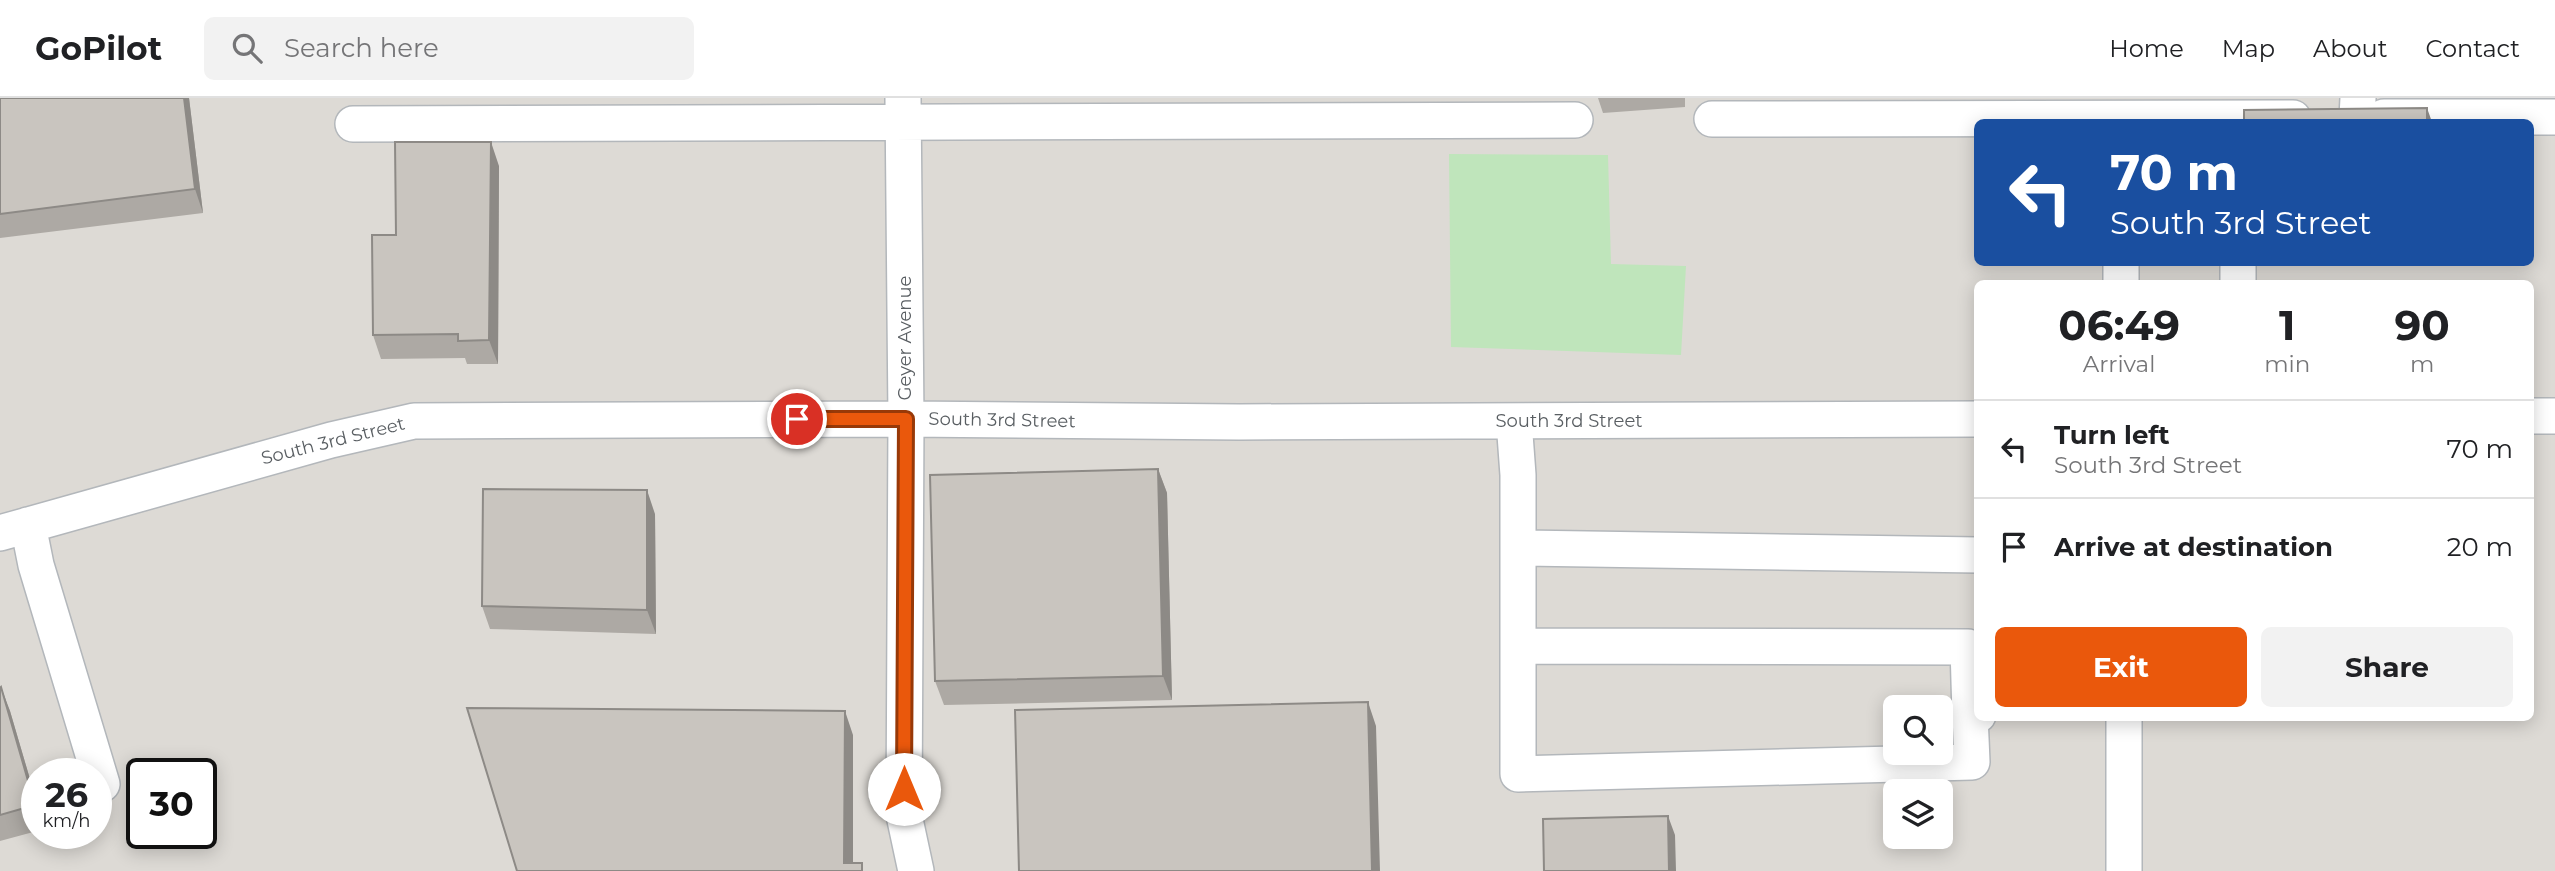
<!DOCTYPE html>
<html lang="en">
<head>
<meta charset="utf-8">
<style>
  :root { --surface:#fff; --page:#f2f2f2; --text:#202124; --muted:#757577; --line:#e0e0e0; --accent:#ea580c }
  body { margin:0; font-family:Montserrat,sans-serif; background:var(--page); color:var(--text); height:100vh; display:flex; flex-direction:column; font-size:26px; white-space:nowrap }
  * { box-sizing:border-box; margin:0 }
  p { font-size:23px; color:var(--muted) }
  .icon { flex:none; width:38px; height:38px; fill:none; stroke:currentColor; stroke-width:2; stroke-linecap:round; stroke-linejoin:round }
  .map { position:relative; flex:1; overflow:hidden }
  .sheet { position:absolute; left:1974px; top:182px; width:560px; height:441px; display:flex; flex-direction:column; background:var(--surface); border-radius:10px; box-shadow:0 4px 18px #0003 }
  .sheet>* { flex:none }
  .guide { position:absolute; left:1974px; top:21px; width:560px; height:147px; border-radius:10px; box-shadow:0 4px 18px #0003; background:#1a4fa0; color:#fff; overflow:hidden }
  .buttons { position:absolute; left:1883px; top:597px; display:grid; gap:14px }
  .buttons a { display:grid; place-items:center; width:70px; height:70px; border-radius:10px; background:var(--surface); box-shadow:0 4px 18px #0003; font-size:35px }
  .speed { position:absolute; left:21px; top:660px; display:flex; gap:14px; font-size:35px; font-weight:700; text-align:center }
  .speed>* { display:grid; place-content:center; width:91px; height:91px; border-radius:50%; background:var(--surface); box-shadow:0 4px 18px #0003; line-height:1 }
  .speed small { font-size:18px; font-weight:400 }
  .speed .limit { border:4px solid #111; border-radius:10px; background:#fff; color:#111 }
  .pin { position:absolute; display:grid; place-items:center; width:60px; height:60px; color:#fff; margin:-30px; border:4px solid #fff; border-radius:50%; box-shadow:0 2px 7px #0007 }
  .me { position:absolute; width:77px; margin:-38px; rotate:0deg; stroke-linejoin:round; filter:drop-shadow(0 0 5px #0008) }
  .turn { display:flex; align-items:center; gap:24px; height:147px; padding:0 21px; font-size:32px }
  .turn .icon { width:91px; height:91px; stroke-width:2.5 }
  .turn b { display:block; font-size:49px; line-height:60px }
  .eta { display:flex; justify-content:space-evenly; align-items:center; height:119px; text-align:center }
  .eta b { font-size:42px; font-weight:700; line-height:49px }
  .cta { display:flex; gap:14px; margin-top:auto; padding:14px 21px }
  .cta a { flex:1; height:80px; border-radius:10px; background:var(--accent); color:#fff; font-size:28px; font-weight:700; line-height:80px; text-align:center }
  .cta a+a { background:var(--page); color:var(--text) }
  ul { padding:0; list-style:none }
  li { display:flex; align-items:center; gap:21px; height:98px; padding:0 21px; border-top:2px solid var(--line) }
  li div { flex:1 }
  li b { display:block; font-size:26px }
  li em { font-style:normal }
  header { display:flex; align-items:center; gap:42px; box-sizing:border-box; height:98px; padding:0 35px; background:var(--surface); border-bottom:2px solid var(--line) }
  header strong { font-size:33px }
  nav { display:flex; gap:38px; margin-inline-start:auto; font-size:24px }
  .search { width:490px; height:63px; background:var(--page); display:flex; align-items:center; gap:18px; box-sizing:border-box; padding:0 24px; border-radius:10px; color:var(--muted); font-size:26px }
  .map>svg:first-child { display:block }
</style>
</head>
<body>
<header>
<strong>GoPilot</strong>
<div class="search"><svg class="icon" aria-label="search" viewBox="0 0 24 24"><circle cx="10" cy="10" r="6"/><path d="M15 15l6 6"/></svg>Search here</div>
<nav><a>Home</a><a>Map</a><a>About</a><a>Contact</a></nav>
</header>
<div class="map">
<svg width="2555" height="773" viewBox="0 0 2555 773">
  <rect width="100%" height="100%" fill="#ece8e0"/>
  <path fill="#dddad5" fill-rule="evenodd" d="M0 0H2555V773H0ZM1978 24H2530V164H1978ZM1978 186H2530V620H1978ZM1895 609H1941V654H1895ZM37 676H96V735H37ZM142 676H201V735H142ZM1895 693H1941V738H1895Z"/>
  <path fill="#bfe5bb" d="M1449 56 1608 57 1611 166 1686 168 1681 257 1451 249Z"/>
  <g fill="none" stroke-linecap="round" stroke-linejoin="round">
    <g stroke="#b3b7bb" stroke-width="38">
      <path id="minor" d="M903 1 906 321 904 717 916 773
        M2357 19 2358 0
        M2384 19H2555
        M1712 21 2293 20
        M353 26 1575 22
        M2121 164V186
        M2238 164V186
        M2530 318H2555
        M1514 323 1518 377V676L1972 664 1970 617H1978
        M28 427 36 467 102 686
        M0 435 331 342 414 323 906 321 1239 324 1978 321
        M1518 450 1978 457
        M1518 548 1968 549 1970 617
        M2124 773V620"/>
    </g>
    <use href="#minor" stroke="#fff" stroke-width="35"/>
  </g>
  <path fill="#ada9a4" d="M0 0H189L203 115 0 140Z
    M1598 0H1685V9L1603 15Z
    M499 68 498 266H467L465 260 381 261 373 237 396 137Z
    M1158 371 1167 395 1172 602 944 607 935 583Z
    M655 416 656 536 490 531 482 508Z
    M0 590 10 613 37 705V733L0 743Z"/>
  <path fill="#8d8a86" d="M184 0H189L203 115 195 91Z
    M2427 10 2432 24H2427Z
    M491 44 499 68 498 266 489 242Z
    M1158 371 1167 395 1172 602 1163 578Z
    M647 392 655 416 656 536 647 512Z
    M1 589 10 613 37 705V711Z
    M1368 604 1376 628 1380 773H1372Z
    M845 613 853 637V773L844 765Z
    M1668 718 1675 737 1676 773H1669Z"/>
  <path fill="#c9c5bf" stroke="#8d8a86" stroke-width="2" d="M0 0H184L195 91 0 116Z
    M2427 10V24H2244V12Z
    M395 44H491L489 242 458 243V236L373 237 372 137H396Z
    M1158 371 1163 578 935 583 930 377Z
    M483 391 647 392V512L482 508Z
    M1 589 35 707 0 717V590Z
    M1368 604 1372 773H1019L1015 612Z
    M467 610 845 613 844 765H862V773H517Z
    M1668 718 1669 773H1544L1543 721Z"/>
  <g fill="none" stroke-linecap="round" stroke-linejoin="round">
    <g stroke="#983908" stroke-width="18">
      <path id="route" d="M797 321H906L904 691"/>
    </g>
    <use href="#route" stroke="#ea580c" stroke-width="12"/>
  </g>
  <g text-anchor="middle" stroke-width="5" stroke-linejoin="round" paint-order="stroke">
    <g font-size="18" fill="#595e62" stroke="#fff">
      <text transform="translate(905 240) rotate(-90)" y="6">Geyer Avenue</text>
      <text transform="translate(1002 322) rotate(1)" y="6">South 3rd Street</text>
      <text x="1569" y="329">South 3rd Street</text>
      <text transform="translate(333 343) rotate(-14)" y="6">South 3rd Street</text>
    </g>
  </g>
</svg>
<div class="buttons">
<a><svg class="icon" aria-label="search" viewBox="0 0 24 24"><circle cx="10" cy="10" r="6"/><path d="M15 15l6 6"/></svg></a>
<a><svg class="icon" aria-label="layers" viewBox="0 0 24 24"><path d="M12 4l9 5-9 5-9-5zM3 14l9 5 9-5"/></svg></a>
</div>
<div class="speed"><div>26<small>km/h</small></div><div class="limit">30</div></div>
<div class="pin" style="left:797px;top:321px;background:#d93025"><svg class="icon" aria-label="arrive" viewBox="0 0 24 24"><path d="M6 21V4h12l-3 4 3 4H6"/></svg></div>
<svg class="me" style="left:904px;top:691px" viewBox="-20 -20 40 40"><circle r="19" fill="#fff"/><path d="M0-13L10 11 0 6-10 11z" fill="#ea580c"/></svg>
<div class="guide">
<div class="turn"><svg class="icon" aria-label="left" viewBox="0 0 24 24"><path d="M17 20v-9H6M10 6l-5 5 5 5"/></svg><div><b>70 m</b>South 3rd Street</div></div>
</div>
<section class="sheet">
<div class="eta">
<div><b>06:49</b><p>Arrival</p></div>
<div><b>1</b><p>min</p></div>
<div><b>90</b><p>m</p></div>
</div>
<ul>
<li><svg class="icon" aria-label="left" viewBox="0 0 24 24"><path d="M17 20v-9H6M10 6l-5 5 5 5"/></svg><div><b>Turn left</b><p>South 3rd Street</p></div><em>70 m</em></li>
<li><svg class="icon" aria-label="arrive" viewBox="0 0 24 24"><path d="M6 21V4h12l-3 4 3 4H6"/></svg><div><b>Arrive at destination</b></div><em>20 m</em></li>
</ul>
<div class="cta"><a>Exit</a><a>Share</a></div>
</section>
</div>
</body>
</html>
